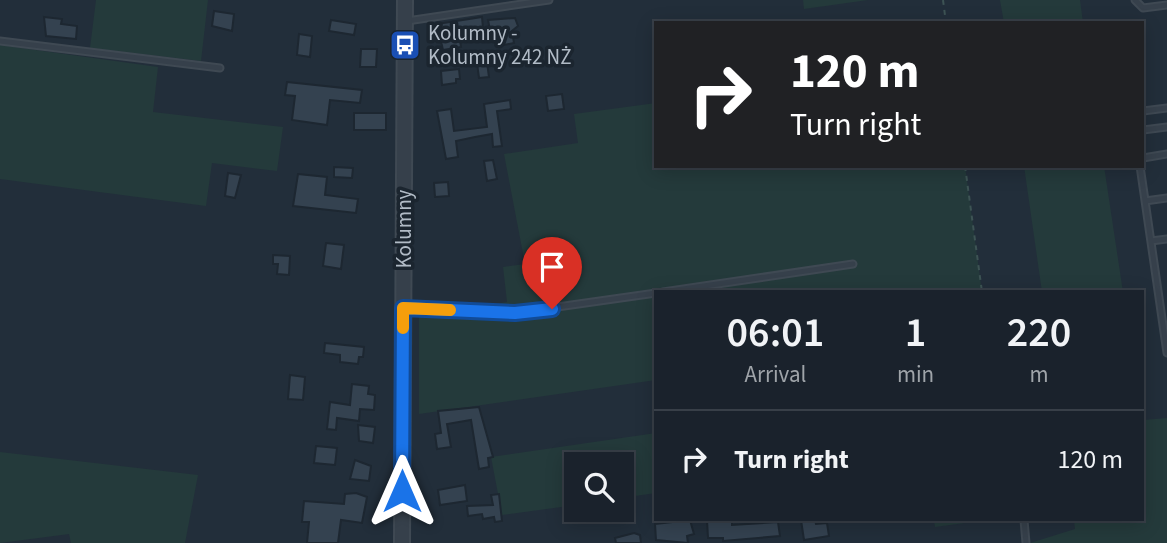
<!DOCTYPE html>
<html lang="en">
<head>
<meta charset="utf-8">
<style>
  :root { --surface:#1a222c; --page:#232a34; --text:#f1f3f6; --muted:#9fa4a9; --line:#383f48 }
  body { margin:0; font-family:"Source Sans 3",sans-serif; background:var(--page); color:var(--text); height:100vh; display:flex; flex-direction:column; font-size:26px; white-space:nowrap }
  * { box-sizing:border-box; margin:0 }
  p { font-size:23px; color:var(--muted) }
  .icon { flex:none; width:38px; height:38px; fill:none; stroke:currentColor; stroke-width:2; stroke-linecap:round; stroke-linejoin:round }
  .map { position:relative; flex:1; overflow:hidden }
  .drawer { position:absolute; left:654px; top:290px; width:490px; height:231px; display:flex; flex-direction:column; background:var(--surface); border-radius:0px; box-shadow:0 4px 18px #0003,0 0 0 2px var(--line) }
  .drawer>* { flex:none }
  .top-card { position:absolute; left:654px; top:21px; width:490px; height:147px; border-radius:0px; box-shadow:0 4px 18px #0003,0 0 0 2px var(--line); background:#202124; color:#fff; overflow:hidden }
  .fabs { position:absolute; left:564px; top:452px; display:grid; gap:14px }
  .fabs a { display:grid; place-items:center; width:70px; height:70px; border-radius:0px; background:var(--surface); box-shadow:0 4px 18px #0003,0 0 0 2px var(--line); font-size:35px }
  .pin { position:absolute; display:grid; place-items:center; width:60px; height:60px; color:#fff; margin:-72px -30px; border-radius:50% 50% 50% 0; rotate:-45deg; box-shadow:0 0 7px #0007 }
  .pin .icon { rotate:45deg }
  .me { position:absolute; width:77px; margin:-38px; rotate:0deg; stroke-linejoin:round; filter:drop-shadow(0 0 5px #0008) }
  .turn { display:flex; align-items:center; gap:24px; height:147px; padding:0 21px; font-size:32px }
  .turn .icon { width:91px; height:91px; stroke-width:2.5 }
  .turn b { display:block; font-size:49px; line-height:60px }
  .eta { display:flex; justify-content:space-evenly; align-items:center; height:119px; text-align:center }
  .eta b { font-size:42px; font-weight:600; line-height:49px }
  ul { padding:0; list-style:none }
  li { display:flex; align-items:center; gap:21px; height:98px; padding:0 21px; border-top:2px solid var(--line) }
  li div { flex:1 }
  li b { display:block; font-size:26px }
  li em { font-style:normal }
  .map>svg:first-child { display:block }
</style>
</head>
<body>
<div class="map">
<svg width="1167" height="543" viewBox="0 0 1167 543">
  <rect width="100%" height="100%" fill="#222e3a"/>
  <path fill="#243a3b" d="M96 0H208L201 61 90 48Z
    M803 0H868L804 9Z
    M1000 0H1080L1083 23H1004Z
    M0 45 158 67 153 112 283 127 277 171 212 163 206 206 0 179Z
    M656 103V166H965L982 292H656V380L419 414V317L507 302 503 267 525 264 504 154 578 143 574 114Z
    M1024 166H1104L1123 292H1042Z
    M1167 418V543H1030L1075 529 1074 520H1143V420Z
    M656 433V493L621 498V464H576V505L502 515 491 457Z
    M0 452 198 475 185 543H71L69 534 0 543Z
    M934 520H987L935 527Z"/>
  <path fill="#344250" stroke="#1d2731" stroke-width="2" d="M214 11 234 14 232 31 212 26Z
    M44 17 62 19 61 24 77 26 76 39 46 36Z
    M482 17 483 28 459 32 461 47 443 50 437 24Z
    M515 18 518 26 512 31 514 43 499 46 497 30H490L488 20Z
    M331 20 356 24 354 35 329 31Z
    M299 34 312 36 310 57 297 55Z
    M361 49H377L376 67H360Z
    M486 55 489 77 479 78 476 56Z
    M459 69 460 79H456V83L442 85 441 71Z
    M287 82 362 90 360 103 330 100 327 125 292 120 295 96 285 95Z
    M562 94 564 109 548 111 546 96Z
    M510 100 511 109 497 111 502 146 493 147 492 134 475 137 456 141 458 157 446 159 437 111 451 109 454 131 487 127 484 104Z
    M354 113H386V130H354Z
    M493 160 497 179 487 181 484 161Z
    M334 167 353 168 352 178 334 177Z
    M228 173 241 175 235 198 225 196Z
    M298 174 327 177 325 195 358 199 356 213 293 206Z
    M448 182 449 196 435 197 434 183Z
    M326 243 344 245 341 269 323 266Z
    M273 255 290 256 289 275 277 274 278 264H273Z
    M325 343 364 347 363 357H359L358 364 340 362V355L324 353Z
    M290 375 305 377 303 400 288 399Z
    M352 384 369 386 368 394 375 395 374 410 360 409 359 421 337 418 336 430 327 429 330 402 350 405Z
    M479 407 493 457 488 458 489 467 479 469 471 420 447 424 451 447 437 449 435 434 441 433 438 411Z
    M358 425 375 427 373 443 359 441Z
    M316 446 337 448 335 465 314 463Z
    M355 460 371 466 369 481 350 479Z
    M465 485 467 501 440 505 438 490Z
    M356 493 367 497 362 523 341 520 338 543H307L309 522H302L304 501 344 504 345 494Z
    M499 494 502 521 495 522 494 517 483 519 482 514 468 516 467 506 493 505 491 495Z
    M690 520 694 534 687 536 688 543 656 540 655 524Z
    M707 520H732V525L778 522 780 536 723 541V538H708Z
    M801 520H815L816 524 827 523 829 536 804 540Z
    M634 533 640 535 641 543H616L615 538Z"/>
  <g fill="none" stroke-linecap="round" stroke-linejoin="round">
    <g stroke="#3f4953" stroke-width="9">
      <path id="service" d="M1135 0 1143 8 1167 5
        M407 21 549 0
        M0 41 220 68
        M1143 111 1167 108
        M1143 130 1167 127
        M1143 158 1167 154
        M1140 166 1167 353
        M1145 201 1167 198
        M1151 241 1167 239
        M663 292 853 264
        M406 308 515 313 656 293
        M1024 520 1026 543"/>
    </g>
    <g stroke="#3f4953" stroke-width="18">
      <path id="tertiary" d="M402 543 405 0"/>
    </g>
    <path stroke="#3d5354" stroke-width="2" stroke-dasharray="5 5" stroke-linecap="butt" d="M943 0 946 23
      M965 166 982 292"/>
    <use href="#service" stroke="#36404b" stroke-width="5"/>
    <use href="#tertiary" stroke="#36404b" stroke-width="14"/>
  </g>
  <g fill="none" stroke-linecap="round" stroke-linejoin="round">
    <g stroke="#114b97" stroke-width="18">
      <path id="route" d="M402 491 403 308 515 313 552 309"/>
    </g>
    <use href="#route" stroke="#1a73e8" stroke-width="12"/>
    <path stroke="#f59e0b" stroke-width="12" d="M403 328V308L450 310"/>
  </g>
  <defs>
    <g id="bus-square" transform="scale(1.575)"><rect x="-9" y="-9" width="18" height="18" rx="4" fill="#1a4fb4" stroke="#1b252f"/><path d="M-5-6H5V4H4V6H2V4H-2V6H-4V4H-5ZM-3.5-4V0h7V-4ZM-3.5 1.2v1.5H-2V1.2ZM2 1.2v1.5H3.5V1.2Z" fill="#fff"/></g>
  </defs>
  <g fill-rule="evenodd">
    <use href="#bus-square" x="405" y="45"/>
  </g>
  <g text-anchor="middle" stroke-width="7" stroke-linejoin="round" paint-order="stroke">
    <g font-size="21" fill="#b1bbc6" stroke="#1b252f" text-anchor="start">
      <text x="428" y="40">Kolumny -<tspan x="428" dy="24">Kolumny 242 NŻ</tspan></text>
    </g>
    <g font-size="21" fill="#b1bbc6" stroke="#1b252f">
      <text transform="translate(404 229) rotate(-90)" y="7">Kolumny</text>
    </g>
  </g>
</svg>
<div class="fabs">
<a><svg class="icon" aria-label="search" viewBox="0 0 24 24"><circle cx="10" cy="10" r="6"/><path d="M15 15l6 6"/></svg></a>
</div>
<div class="pin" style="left:552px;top:309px;background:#d93025"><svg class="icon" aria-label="arrive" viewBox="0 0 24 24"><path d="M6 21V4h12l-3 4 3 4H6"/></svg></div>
<svg class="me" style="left:402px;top:491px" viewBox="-20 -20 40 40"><path d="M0-17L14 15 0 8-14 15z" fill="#1a73e8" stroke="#fff" stroke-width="4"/></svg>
<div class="top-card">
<div class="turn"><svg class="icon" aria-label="right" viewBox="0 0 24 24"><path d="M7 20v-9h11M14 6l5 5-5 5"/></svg><div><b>120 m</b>Turn right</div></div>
</div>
<section class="drawer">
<div class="eta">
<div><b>06:01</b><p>Arrival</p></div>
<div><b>1</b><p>min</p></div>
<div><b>220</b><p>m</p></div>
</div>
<ul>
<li><svg class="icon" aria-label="right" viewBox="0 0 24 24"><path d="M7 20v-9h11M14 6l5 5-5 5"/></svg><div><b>Turn right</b></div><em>120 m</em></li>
</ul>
</section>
</div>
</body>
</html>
